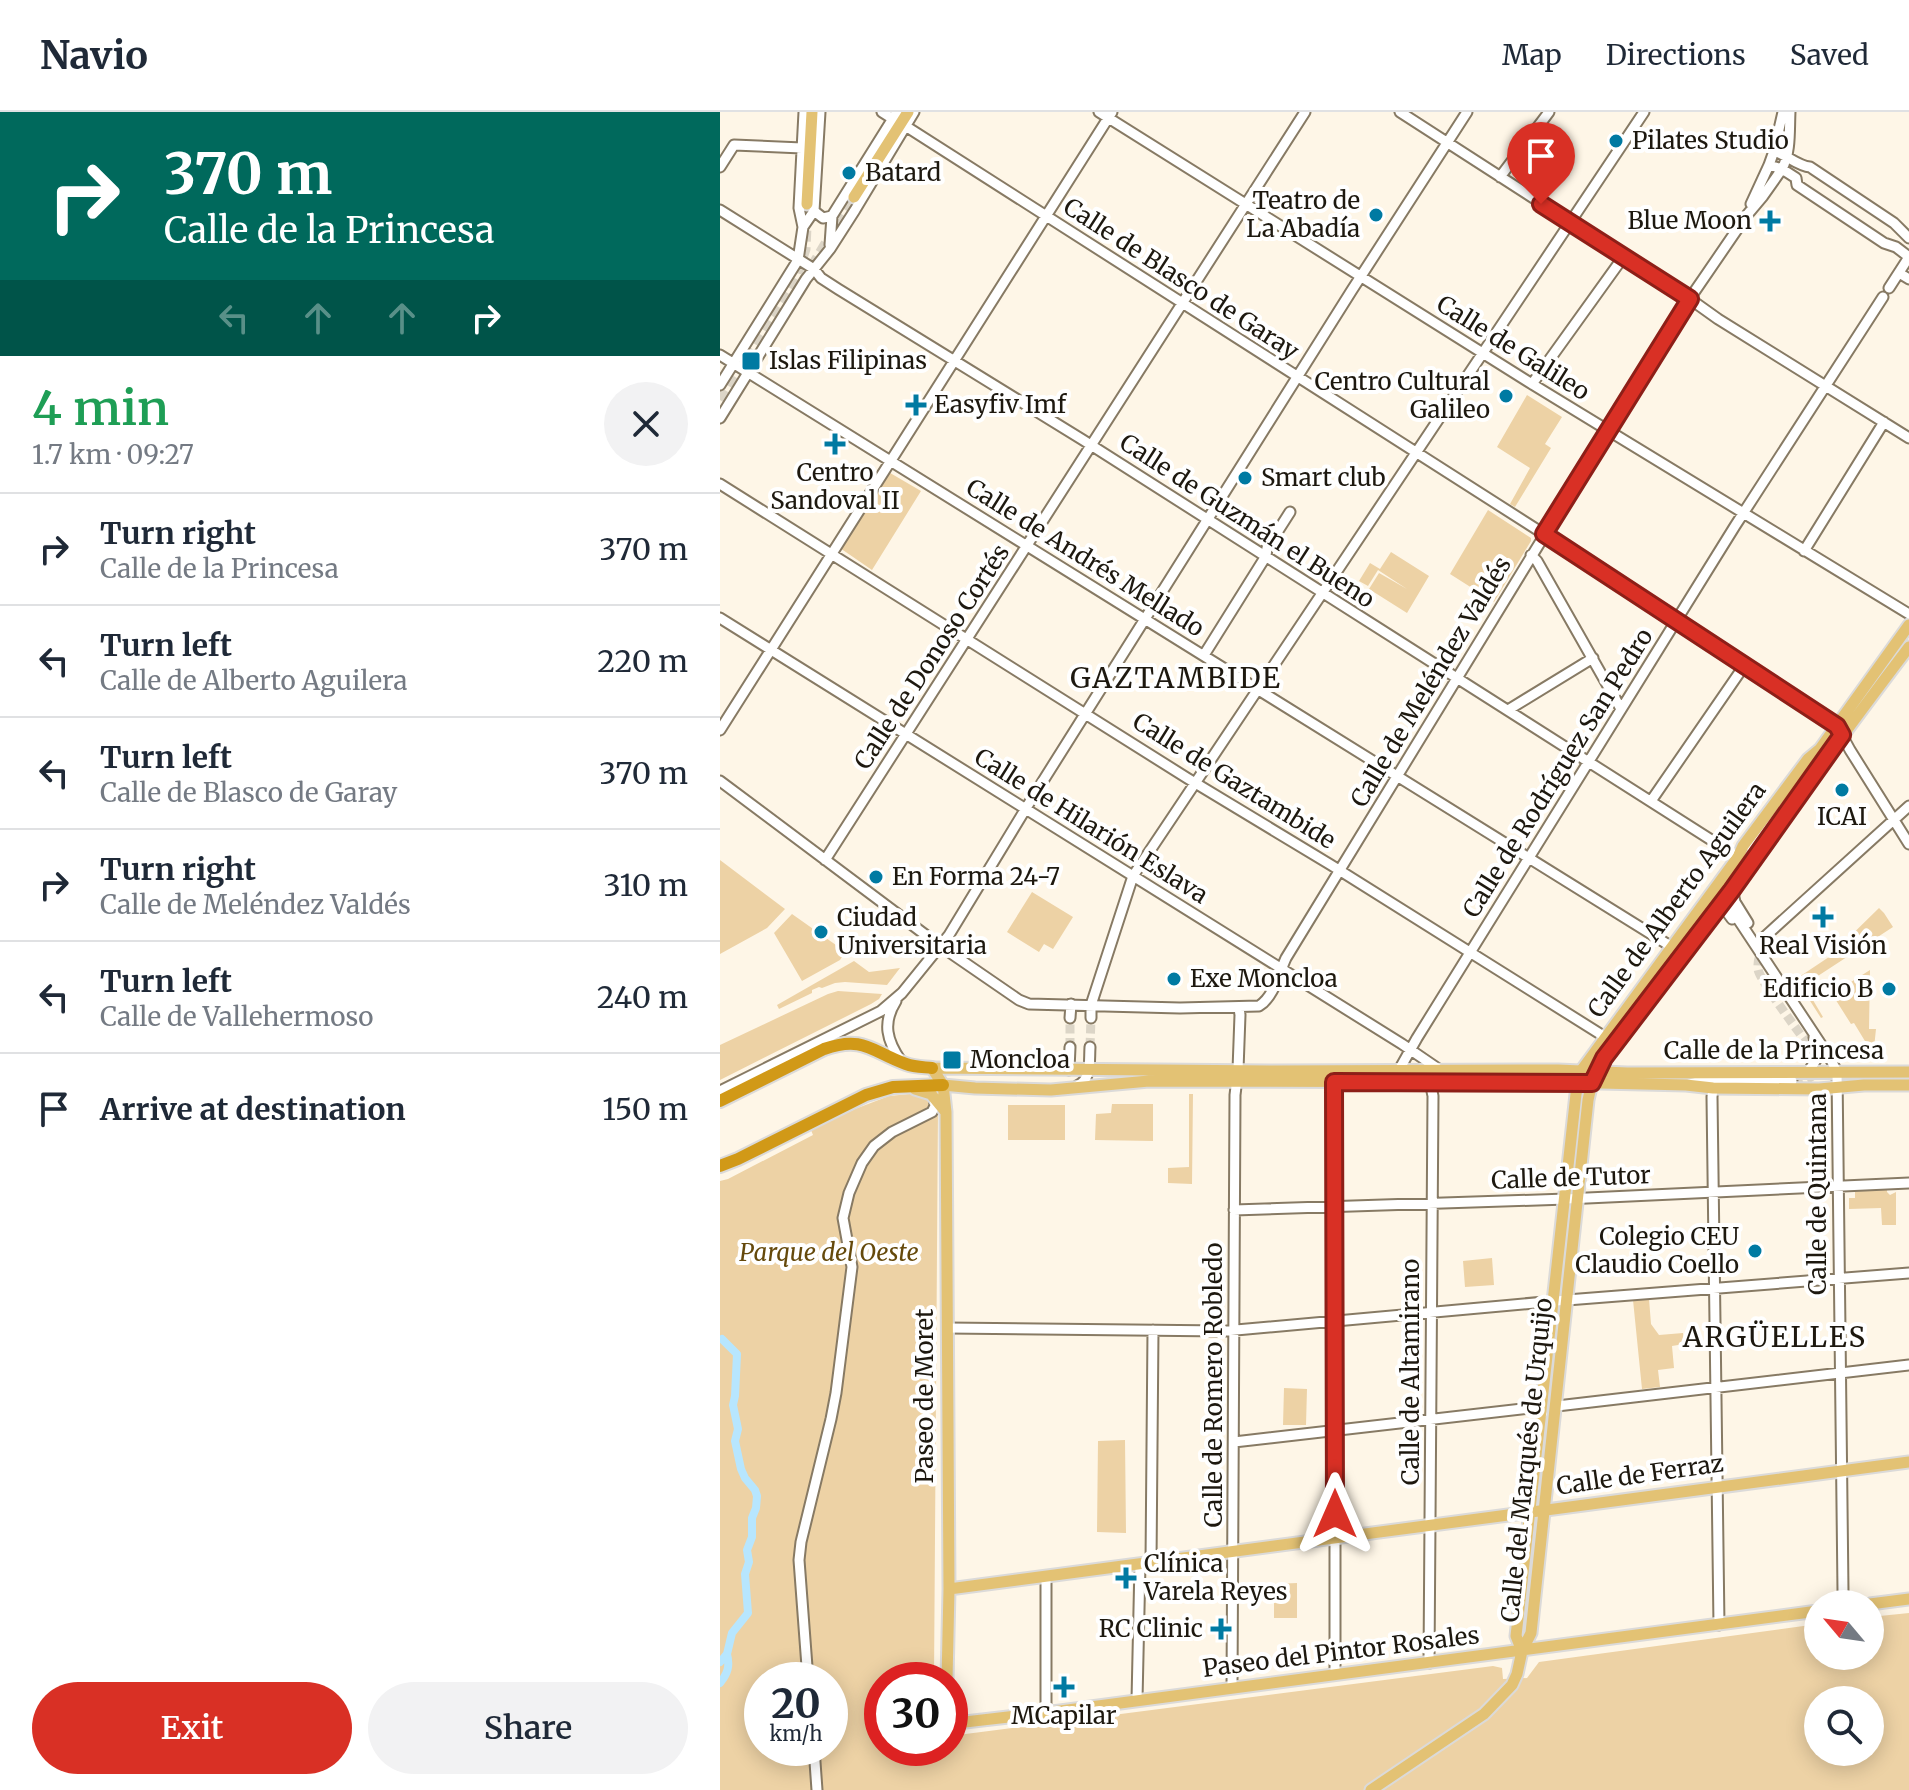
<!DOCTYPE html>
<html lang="en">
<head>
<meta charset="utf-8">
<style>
  :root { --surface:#fff; --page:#f2f2f3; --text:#1f2937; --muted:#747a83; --line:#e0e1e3; --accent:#d93025 }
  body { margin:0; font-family:Merriweather,serif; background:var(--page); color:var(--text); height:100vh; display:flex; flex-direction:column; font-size:30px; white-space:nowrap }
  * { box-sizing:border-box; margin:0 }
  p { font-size:26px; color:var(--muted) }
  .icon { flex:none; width:44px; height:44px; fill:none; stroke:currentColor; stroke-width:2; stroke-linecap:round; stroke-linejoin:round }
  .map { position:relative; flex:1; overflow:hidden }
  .drawer { display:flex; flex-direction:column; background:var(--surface); width:720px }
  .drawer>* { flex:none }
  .top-card { background:#00695c; color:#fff; overflow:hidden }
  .needle { width:52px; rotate:299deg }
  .tools { position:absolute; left:1084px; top:1478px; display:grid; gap:16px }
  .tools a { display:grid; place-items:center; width:80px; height:80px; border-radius:50%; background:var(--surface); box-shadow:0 4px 20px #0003; font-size:40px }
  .speed { position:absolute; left:24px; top:1550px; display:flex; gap:16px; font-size:40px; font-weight:700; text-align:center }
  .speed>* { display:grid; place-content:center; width:104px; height:104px; border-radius:50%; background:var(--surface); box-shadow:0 4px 20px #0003; line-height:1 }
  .speed small { font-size:20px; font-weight:400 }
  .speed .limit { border:12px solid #d22; background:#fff; color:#111 }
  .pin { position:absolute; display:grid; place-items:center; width:68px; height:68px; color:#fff; margin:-82px -34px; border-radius:50% 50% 50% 0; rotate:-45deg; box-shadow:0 0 8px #0007 }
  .pin .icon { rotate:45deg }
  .me { position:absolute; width:88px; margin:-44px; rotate:0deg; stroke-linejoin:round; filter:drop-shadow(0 0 6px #0008) }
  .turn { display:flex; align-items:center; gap:28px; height:168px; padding:0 32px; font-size:36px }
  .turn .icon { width:104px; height:104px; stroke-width:2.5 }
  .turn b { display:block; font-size:56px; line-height:68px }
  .lanes { display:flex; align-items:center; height:76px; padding:0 32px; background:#0003; justify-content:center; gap:40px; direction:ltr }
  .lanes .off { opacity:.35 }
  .round { display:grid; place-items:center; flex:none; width:84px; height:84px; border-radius:42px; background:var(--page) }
  .head { display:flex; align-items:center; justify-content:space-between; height:136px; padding:0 32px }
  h1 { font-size:48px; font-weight:600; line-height:60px; color:#1e9e55 }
  .cta { display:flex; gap:16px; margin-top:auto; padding:16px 32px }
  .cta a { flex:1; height:92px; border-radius:48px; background:var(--accent); color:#fff; font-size:32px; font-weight:600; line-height:92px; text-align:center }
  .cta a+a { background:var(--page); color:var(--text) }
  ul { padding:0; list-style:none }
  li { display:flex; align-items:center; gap:24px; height:112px; padding:0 32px; border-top:2px solid var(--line) }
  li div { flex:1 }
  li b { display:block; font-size:30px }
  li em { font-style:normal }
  header { display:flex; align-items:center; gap:48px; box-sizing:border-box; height:112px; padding:0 40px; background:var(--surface); border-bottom:2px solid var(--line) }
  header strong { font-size:38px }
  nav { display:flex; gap:44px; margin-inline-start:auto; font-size:28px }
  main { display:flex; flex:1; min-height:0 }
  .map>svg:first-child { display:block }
</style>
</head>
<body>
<header>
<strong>Navio</strong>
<nav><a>Map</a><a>Directions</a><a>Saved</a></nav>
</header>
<main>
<section class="drawer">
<div class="top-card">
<div class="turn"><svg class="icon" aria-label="right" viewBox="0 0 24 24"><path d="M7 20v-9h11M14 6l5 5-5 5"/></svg><div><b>370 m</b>Calle de la Princesa</div></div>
<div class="lanes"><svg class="icon off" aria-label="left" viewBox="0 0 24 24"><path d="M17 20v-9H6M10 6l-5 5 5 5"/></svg><svg class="icon off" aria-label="ahead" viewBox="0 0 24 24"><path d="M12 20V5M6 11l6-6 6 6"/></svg><svg class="icon off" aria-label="ahead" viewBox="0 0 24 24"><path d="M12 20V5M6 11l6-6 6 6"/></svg><svg class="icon" aria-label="right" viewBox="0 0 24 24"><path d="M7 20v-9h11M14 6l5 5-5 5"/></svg></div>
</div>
<div class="head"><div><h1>4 min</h1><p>1.7 km · 09:27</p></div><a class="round"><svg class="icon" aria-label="close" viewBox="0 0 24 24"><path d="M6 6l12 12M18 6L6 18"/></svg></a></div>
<ul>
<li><svg class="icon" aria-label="right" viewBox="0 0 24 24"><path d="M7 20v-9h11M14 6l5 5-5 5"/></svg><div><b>Turn right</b><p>Calle de la Princesa</p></div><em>370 m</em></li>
<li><svg class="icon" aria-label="left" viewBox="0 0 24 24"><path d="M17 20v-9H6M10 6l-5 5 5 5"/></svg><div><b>Turn left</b><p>Calle de Alberto Aguilera</p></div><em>220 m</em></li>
<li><svg class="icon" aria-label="left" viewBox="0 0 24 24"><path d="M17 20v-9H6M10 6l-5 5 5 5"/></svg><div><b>Turn left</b><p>Calle de Blasco de Garay</p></div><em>370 m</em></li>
<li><svg class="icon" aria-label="right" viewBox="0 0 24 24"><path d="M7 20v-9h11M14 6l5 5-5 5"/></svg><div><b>Turn right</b><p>Calle de Meléndez Valdés</p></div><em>310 m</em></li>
<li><svg class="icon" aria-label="left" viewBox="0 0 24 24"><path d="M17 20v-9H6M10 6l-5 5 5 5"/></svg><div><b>Turn left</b><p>Calle de Vallehermoso</p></div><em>240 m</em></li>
<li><svg class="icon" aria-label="arrive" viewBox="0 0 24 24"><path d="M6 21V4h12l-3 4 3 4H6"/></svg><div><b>Arrive at destination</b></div><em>150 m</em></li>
</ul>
<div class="cta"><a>Exit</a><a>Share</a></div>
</section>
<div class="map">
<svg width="1189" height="1678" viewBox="0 0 1189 1678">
  <rect width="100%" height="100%" fill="#fef6e7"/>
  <path fill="#edd2a5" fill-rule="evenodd" d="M807 283 842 305 825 332 831 336 795 395 790 392 810 356 777 335Z
    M165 358 201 379 152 458 117 434Z
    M768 398 811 426V429L774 490 730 462Z
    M671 440 709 464 687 501 649 477 659 461 687 477 658 458 648 474 639 469 650 451 660 457Z
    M0 748 65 797 47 816 0 842Z
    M312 780 353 805 333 837 324 832 319 840 287 820Z
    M1159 796 1164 801 1173 815 1084 873 1103 905 1101 906 1076 867 1109 845Z
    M72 802 123 838 124 842 120 848 82 869 54 821Z
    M134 849 149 860 180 856 167 873 125 870 115 871 102 876 99 875 92 878V881L59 897 57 893Z
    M1150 858 1149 917H1156L1154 936 1151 939 1134 911 1131 912 1112 882Z
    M118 879 162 882 159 887 151 892 0 968V933L108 882Z
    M200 981 206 982 218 997 214 1568H162V1636H230V1624L773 1554 782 1556 783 1567 807 1566 819 1550 1098 1512V1544H1150V1505L1189 1501V1678H0V1069L8 1067 93 1023 91 1018 135 997 169 984ZM42 1568H110V1636H42ZM1098 1588H1150V1640H1098Z
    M469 982H473L472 1072 448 1071V1056L469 1055Z
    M392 992H433V1029L375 1028 376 1002 391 1001Z
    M288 993H345V1028H288Z
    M1167 1076V1080L1170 1083 1176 1080V1113H1162L1161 1096 1129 1097V1086H1135V1078Z
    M772 1146 774 1173 745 1175 743 1149Z
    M929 1187 931 1212 939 1223 963 1221 964 1232 952 1234 954 1256 938 1258 940 1275 922 1277 913 1188Z
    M564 1276 587 1277 586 1313H563Z
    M405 1328 406 1421 377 1420 378 1329Z
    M577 1471V1506H554V1472Z"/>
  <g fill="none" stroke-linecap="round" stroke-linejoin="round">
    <path stroke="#b7e6fe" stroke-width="8" d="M0 1550 7 1542 12 1521 28 1501 25 1462 29 1450 27 1438 32 1425V1406L36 1396 37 1384 35 1378 25 1366 21 1357 15 1329 18 1317 13 1293 15 1284 17 1242 2 1227
      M0 1571C8 1561 10 1554 7 1542"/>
    <path stroke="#dcd5c7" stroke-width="9" stroke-dasharray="9 4.5" stroke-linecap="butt" d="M1014 764 1031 735
      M1055 823C1045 832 1037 842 1038 857 1039 868 1082 924 1092 938 1101 959 1096 969 1072 969
      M350 935V906
      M370 935 371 906"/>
    <path stroke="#dcd5c7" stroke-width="11" stroke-dasharray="11 5.5" stroke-linecap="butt" d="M92 155 134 85
      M0 288 62 189 76 164 85 137 87 92"/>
    <g stroke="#877a64" stroke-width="13">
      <path id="minor" d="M162 0 173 7
        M379 0 812 272 1189 502
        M680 0 970 187 998 207 1189 326
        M1070 0C1069 18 1071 40 1062 57L1049 53 1054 39C1067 43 1078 54 1090 55L1174 111 1189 126
        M187 15 824 422 1117 614 1130 638 1189 732
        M1054 39 1063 0
        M0 55 14 33 82 36
        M780 65 829 0
        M1031 92 1049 53
        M0 98 94 157 101 166 118 177 363 328 1018 745 1023 746
        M94 99 103 106 112 104 177 0
        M83 115 94 99 100 0
        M110 133 112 104
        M1179 161 1189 167
        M1169 176 1189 145
        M0 243 952 835
        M812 272 904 144
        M0 273 78 148 83 115 79 96 84 0
        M0 306 86 167 110 137 135 98 194 0
        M0 372 467 666 611 753 885 925
        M1084 439 1164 310
        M811 443 817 449 901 597
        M0 506 682 932 720 958
        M484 543 546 444 547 436 570 400
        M788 598 873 546
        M0 618 392 0
        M0 669 219 833 299 888 309 892 460 896 539 894C554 885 559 861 566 846L964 195 1027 103 1043 84 1062 57 1076 66 1077 73 1164 131 1176 135 1189 145
        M931 689 1024 554
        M1031 735 1079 671 1099 640
        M105 748 585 0
        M1011 771 1015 790 1028 811
        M1012 798 1110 946 1117 960 1123 1479 1126 1492
        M1012 807 1001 792 1013 755
        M1040 829 1189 694
        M176 889C162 911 167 929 181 949
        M350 906 351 892
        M371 906V893L413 764 924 0
        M349 958 350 935
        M1088 960 1098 945 1094 925
        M613 963 615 981V1563
        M680 963 679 958 697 926 1015 414 1163 185
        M969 972 981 969H1072
        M357 974C372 967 369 950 370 935
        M993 976 992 985 999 1513
        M0 979 161 899 182 881 229 823 311 688 632 178 747 0
        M514 1098 846 1087 1189 1071
        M227 1216 505 1219 847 1188 1189 1161
        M837 1294 1189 1253
        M514 1330 811 1296 822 1302
        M431 1451 433 1218
        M709 1551 713 984 710 970
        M88 1568 79 1448 81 1430 111 1307 116 1281 132 1155 123 1106 129 1081 142 1051 154 1034 172 1020 212 1000 215 994 214 984
        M512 1576 515 983 518 958 520 903 519 896
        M417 1588 420 1452
        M326 1600V1464
        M94 1636 97 1678"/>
    </g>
    <g stroke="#dbdad9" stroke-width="15">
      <path id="major" d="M134 85 188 0
        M87 92 92 0
        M212 956 551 959 838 958 907 961 1189 960
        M212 956 223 973 226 1000 229 1477 227 1568
        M223 973 255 976 331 978 429 969 837 970 966 973 993 976 1099 977 1144 973H1189
        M195 977 211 982 225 999
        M229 1477 1189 1350
        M1150 1492 1189 1487
        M802 1539 796 1524 856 982 861 959 1018 745 1023 734 1088 647 1100 637 1189 513
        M230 1606 235 1610H245L340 1599 1098 1499
        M651 1678 764 1602 792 1573 797 1562 802 1539 811 1521 868 988C871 971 877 957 886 943 990 809 1086 670 1189 535"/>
    </g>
    <g stroke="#dbdad9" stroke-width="16">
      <path id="highway" d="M0 989 104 937C144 923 152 940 186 952 194 955 203 955 212 956
        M0 1054 18 1047 146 983 173 975 223 973"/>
    </g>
    <use href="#minor" stroke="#fff" stroke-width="9"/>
    <use href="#major" stroke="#e3c274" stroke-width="11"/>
    <use href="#highway" stroke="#d19917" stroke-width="12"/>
  </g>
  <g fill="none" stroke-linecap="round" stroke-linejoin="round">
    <g stroke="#8d1f18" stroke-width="20">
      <path id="route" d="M615 1402 614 970 872 971 884 946 1012 778 1122 623 1117 614 824 422 970 187 821 92"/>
    </g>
    <use href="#route" stroke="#d93025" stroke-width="14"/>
  </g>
  <g fill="#007aa2" stroke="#fff" stroke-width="3">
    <circle cx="896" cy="29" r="8"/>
    <circle cx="129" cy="61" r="8"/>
    <circle cx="656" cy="103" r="8"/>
    <path d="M1046 97h8v8h8v8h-8v8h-8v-8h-8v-8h8z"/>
    <rect x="21" y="239" width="20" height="20" rx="4"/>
    <circle cx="786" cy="284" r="8"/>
    <path d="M192 281h8v8h8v8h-8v8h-8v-8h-8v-8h8z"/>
    <path d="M111 320h8v8h8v8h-8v8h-8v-8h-8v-8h8z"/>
    <circle cx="525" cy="366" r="8"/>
    <circle cx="1122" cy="678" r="8"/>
    <circle cx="156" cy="765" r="8"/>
    <path d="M1099 793h8v8h8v8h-8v8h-8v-8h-8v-8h8z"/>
    <circle cx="101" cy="820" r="8"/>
    <circle cx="454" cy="867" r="8"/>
    <circle cx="1169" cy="877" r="8"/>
    <rect x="222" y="938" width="20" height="20" rx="4"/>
    <circle cx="1035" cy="1139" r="8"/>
    <path d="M402 1454h8v8h8v8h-8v8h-8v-8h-8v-8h8z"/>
    <path d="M497 1505h8v8h8v8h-8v8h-8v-8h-8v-8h8z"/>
    <path d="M340 1563h8v8h8v8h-8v8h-8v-8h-8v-8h8z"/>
  </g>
  <g text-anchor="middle" stroke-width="8" stroke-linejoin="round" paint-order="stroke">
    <g font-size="24" fill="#1d180f" stroke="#fff" text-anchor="start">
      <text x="912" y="37">Pilates Studio</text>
      <text x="145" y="69">Batard</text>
      <text x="640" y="97" text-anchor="end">Teatro de<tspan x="640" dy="28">La Abadía</tspan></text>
      <text x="1032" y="117" text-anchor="end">Blue Moon</text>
      <text x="49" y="257">Islas Filipinas</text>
      <text x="770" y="278" text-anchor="end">Centro Cultural<tspan x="770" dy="28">Galileo</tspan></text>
      <text x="214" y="301">Easyfiv Imf</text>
      <text x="115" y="369" text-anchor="middle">Centro<tspan x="115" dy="28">Sandoval II</tspan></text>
      <text x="541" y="374">Smart club</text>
      <text x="1122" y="713" text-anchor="middle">ICAI</text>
      <text x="172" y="773">En Forma 24-7</text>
      <text x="117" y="814">Ciudad<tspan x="117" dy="28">Universitaria</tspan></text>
      <text x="1103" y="842" text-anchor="middle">Real Visión</text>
      <text x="470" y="875">Exe Moncloa</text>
      <text x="1153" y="885" text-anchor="end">Edificio B</text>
      <text x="250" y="956">Moncloa</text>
      <text x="1019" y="1133" text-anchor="end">Colegio CEU<tspan x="1019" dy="28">Claudio Coello</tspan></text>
      <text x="424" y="1460">Clínica<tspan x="424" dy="28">Varela Reyes</tspan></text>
      <text x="483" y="1525" text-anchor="end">RC Clinic</text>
      <text x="344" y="1612" text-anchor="middle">MCapilar</text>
    </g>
    <g font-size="24" fill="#1d180f" stroke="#fff">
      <text transform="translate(461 167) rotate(33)" y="8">Calle de Blasco de Garay</text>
      <text transform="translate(793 236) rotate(32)" y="8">Calle de Galileo</text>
      <text transform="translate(527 409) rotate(33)" y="8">Calle de Guzmán el Bueno</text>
      <text transform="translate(365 446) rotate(32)" y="8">Calle de Andrés Mellado</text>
      <text transform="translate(212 545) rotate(-57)" y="8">Calle de Donoso Cortés</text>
      <text transform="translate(711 570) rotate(-59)" y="8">Calle de Meléndez Valdés</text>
      <text transform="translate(838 661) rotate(-58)" y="8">Calle de Rodríguez San Pedro</text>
      <text transform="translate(514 669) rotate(32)" y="8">Calle de Gaztambide</text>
      <text transform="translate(371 714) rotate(32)" y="8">Calle de Hilarión Eslava</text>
      <text transform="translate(957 788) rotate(-54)" y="8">Calle de Alberto Aguilera</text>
      <text x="1054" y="947">Calle de la Princesa</text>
      <text transform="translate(851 1066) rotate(-2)" y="8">Calle de Tutor</text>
      <text transform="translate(1098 1082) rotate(-90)" y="8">Calle de Quintana</text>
      <text transform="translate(691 1260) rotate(-90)" y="8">Calle de Altamirano</text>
      <text transform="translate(494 1273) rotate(-90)" y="8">Calle de Romero Robledo</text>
      <text transform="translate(205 1284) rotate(-90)" y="8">Paseo de Moret</text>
      <text transform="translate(807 1348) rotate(-84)" y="8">Calle del Marqués de Urquijo</text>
      <text transform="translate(920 1363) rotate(-8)" y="8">Calle de Ferraz</text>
      <text transform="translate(621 1540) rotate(-7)" y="8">Paseo del Pintor Rosales</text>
    </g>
    <g font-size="24" font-style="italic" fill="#65490b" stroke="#fff">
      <text x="109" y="1149">Parque del Oeste</text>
    </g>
    <g font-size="28" letter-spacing="2" fill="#1d180f" stroke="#fff">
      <text x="456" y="576">GAZTAMBIDE</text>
      <text x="1055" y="1235">ARGÜELLES</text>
    </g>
  </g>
</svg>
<div class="tools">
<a><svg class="needle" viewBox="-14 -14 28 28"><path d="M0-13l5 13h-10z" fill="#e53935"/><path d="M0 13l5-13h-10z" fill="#747a83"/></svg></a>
<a><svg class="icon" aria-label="search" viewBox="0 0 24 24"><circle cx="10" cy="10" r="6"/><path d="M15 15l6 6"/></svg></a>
</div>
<div class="speed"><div>20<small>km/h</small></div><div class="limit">30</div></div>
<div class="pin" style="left:821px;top:92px;background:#d93025"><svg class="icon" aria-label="arrive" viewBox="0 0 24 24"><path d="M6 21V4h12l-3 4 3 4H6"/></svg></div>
<svg class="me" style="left:615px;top:1402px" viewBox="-20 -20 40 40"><path d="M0-17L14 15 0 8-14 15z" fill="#d93025" stroke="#fff" stroke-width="4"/></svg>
</div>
</main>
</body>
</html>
